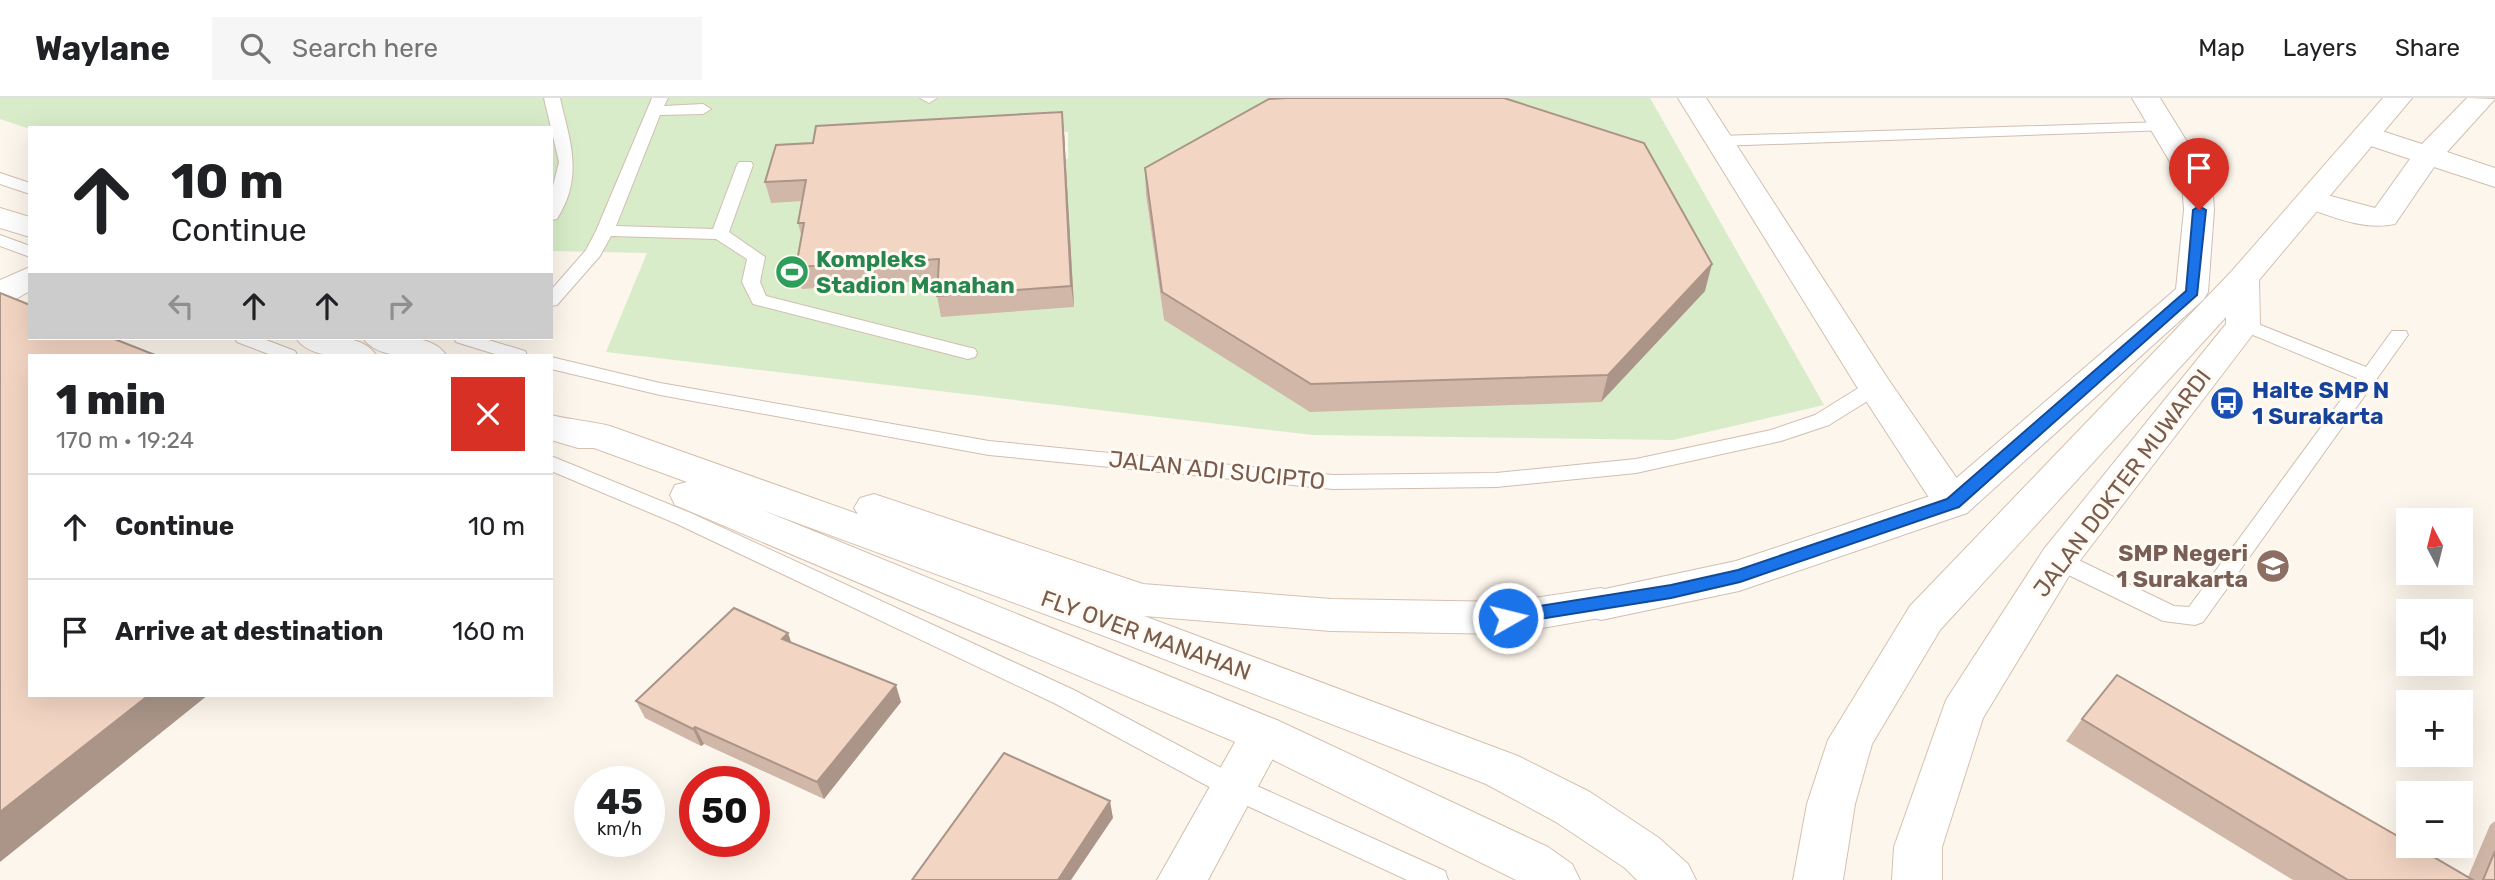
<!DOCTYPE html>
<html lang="en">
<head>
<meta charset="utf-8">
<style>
  :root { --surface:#fff; --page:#f6f6f6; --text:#202124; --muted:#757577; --line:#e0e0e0 }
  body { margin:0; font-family:Rubik,sans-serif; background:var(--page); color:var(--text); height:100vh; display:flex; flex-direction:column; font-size:26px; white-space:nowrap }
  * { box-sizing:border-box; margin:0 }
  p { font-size:23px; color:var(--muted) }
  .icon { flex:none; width:38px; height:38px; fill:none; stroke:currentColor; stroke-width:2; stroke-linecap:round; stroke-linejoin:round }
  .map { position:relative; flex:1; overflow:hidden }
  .drawer { position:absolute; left:28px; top:256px; width:525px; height:343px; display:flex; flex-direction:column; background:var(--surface); border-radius:0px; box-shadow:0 7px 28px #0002 }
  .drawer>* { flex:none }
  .banner { position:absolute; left:28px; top:28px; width:525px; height:214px; border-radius:0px; box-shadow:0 7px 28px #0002; background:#fff; color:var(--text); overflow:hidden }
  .needle { width:46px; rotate:353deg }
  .buttons { position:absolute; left:2396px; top:410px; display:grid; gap:14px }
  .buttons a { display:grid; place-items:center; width:77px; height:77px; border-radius:0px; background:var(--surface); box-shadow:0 7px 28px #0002; font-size:35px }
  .speed { position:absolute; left:574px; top:668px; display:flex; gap:14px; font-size:35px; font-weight:700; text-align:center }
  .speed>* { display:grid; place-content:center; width:91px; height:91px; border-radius:50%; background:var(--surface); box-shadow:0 7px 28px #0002; line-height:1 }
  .speed small { font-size:18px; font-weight:400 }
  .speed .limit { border:10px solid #d22; background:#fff; color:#111 }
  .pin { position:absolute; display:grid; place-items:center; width:60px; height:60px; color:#fff; margin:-72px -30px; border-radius:50% 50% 50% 0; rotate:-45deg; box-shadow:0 0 7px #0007 }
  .pin .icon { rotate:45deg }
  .me { position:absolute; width:77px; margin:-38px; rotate:82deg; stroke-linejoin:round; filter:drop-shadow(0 0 5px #0008) }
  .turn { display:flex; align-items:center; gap:24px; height:147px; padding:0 28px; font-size:32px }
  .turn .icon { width:91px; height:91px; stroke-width:2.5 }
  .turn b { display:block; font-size:49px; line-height:60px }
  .lanes { display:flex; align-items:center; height:66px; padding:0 28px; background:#0003; justify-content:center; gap:35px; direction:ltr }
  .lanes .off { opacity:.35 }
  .round { display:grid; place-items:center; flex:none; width:74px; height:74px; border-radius:0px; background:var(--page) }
  .overview { display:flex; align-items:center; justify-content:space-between; height:119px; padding:0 28px }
  h1 { font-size:42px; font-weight:800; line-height:52px }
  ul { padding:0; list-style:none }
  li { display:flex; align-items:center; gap:21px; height:105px; padding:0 28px; border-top:2px solid var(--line) }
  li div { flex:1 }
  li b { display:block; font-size:26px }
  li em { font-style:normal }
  header { display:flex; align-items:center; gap:42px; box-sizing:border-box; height:98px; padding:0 35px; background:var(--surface); border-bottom:2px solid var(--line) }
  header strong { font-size:33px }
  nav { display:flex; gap:38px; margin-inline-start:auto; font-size:24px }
  .search { width:490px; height:63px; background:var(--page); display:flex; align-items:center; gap:18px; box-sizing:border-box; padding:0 24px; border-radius:0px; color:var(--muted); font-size:26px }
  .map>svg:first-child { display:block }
</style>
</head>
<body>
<header>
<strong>Waylane</strong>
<div class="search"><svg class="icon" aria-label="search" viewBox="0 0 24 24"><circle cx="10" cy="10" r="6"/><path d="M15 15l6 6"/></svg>Search here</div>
<nav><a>Map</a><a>Layers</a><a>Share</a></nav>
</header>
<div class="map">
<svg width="2495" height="782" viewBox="0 0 2495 782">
  <rect width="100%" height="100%" fill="#fdf6ec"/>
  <path fill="#d8ecc9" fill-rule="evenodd" d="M0 0H1650L1824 307 1673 342 1313 337 606 254 647 155 551 153V30L30 31 0 21ZM1268 26 1164 222 1146 97ZM1068 34V61L939 69 942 41Z"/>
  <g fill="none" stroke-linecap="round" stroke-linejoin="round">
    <g stroke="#d1beb0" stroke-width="2">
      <path id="service" d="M544 0H560C570 44 584 78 557 121L551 122V96L559 64Z
        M652 0H668L664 8 703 6 711 11 703 16 660 17 616 128 713 131 737 67 739 64H751L753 67 729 134 765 159 760 184 766 198 975 251 977 255 975 259 968 261 753 206 742 184 747 161 716 141 611 138 600 158 557 207 551 208V192L586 152 596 133Z
        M920 0H937L929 5Z
        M2164 24 2172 29 2169 32 1719 48 1711 43 1719 38Z
        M0 75 30 85V96L0 86Z
        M0 137 30 148V159L0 148Z
        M2243 220 2366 269 2392 233H2406L2408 237 2203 524 2195 527 2163 523 2050 468 2047 462 2050 456 2058 454 2066 456 2174 508 2189 509 2357 280 2236 230 2234 226 2236 222Z
        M235 240H261L295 253 297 257H271L237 244Z
        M454 240H482L525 253 527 257H498L456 244Z
        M551 259 660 285 989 343 1333 377 1496 375 1636 361 1771 332 1815 317 1868 284H1882L1885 289 1882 294 1829 327 1781 343 1636 375 1496 389 1333 391 989 357 660 297 551 271Z
        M551 358 693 416 1074 592 1244 682 1445 773 1448 782H1407L1226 698 1056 606 677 426 551 373Z"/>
    </g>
    <g stroke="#d1beb0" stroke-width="2">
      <path id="minor" d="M1678 0H1706L1888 281 1967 395 1972 405 1967 415 1953 419 1939 415 1857 289Z
        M2467 0 2495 1 2447 54 2495 70V89L2434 69 2395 126C2363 133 2331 118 2301 108L2297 102 2301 96 2312 93 2375 110 2410 61 2356 43 2352 37 2356 31 2366 28 2422 46Z
        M30 169V193L12 203 0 206V182Z
        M1263 617 1279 623 1286 636 1208 782H1157L1247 623Z"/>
    </g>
    <g stroke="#d1beb0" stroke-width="2">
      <path id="tertiary" d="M2132 0H2160L2212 84 2214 112 2208 194 2204 201 1967 415 1739 493 1601 522 1586 517 1580 506 1586 495 1736 463 1939 395 2176 191 2184 112 2182 84Z"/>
    </g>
    <g stroke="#d6c0b0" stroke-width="2">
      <path id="secondary" d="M2383 0H2412L2259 182 2260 227 2072 473 1983 620 1942 749V782H1892L1894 749 1946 602 2044 451 2226 226V219L1940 532 1872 646 1855 706 1843 782H1793L1807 706 1828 642 1910 508 2231 174Z
        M0 110 30 119V139L0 130Z
        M296 240C320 239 361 234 376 257 352 258 311 263 296 240Z
        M363 240C387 239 431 234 446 257 422 258 378 263 363 240Z
        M551 317C571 322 591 323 610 328L858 416 854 410 860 400 874 396 1143 486 1331 501 1508 504 1601 490 1616 495 1622 506 1616 517 1508 536 1331 533 1144 518 1518 658 1590 694 1659 740 1688 766 1696 782H1637L1625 770 1556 724 1486 686 1115 542 762 412 1279 623 1548 749 1572 766 1580 782H1516L1247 649 675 407 670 397 675 387 687 384 594 350H578L551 342Z"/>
    </g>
    <use href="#service" fill="#fff" fill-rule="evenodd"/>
    <use href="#minor" fill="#fff" fill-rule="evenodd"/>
    <use href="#tertiary" fill="#fff" fill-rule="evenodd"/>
    <use href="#secondary" fill="#fff" fill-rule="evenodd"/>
  </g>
  <path fill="#d1b7a8" d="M1064 34 1074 209 941 219 937 198 938 182 802 191 796 169 802 140 798 125 802 103 771 105 765 84Z
    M1145 70 1705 193 1601 304 1310 314 1164 222 1146 97Z
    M791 544 901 604 824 701 704 646 701 648 645 620 636 603Z
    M2082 621 2468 779 2490 727 2495 723V782H2293L2066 643Z"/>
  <path fill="#aa9588" d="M1062 14 1064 34 1074 209 1071 188Z
    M1712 166 1705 193 1601 304 1608 277Z
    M788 535 794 552 782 541Z
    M896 587 901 604 824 701 817 684Z
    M149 597H208L0 764V714Z
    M695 629 704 646 701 648 693 631Z
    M1110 703 1113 720 1071 782H1058Z"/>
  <path fill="#f3d5c3" stroke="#aa9588" stroke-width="2" d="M1286 0H1504L1644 45 1712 166 1608 277 1311 286 1162 194 1145 70 1269 1Z
    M1062 14 1071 188 937 198 939 161 796 169 804 125H798L806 82 765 84 776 47 813 45 816 28Z
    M0 195 30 207V240H112L155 257H30V597H149L0 714Z
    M734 510 788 535 782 541 896 587 817 684 695 629 693 631 636 603Z
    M2117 577 2408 744V747H2413L2473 782H2348L2082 621Z
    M1004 655 1110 703 1058 782H912Z
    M2495 753V782H2483Z"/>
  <path fill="#1a73e8" stroke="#114b97" stroke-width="2" d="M2199 108 2206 112 2197 197 1959 409 1740 484 1671 500 1508 526 1502 524 1499 520 1502 515 1508 513 1671 487 1738 472 1947 401 2186 193 2193 112Z"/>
  <defs>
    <g id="stadium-disc" transform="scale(1.75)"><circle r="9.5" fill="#2e9e5b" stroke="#fffaf3"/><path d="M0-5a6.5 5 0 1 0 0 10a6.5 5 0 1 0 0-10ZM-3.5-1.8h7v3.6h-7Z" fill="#fff"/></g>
    <g id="bus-disc" transform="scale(1.75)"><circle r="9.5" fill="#1a4fb4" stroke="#fffaf3"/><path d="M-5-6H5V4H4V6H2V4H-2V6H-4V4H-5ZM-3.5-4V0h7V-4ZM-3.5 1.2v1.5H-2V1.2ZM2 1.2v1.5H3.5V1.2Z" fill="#fff"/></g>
    <g id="school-disc" transform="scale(1.75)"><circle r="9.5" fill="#8d6e63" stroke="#fffaf3"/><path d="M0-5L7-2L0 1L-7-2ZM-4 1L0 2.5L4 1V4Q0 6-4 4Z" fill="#fff"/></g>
  </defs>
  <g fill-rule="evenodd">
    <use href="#stadium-disc" x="792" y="174"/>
    <use href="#bus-disc" x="2227" y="305"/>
    <use href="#school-disc" x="2273" y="468"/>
  </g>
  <g text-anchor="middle" stroke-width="6" stroke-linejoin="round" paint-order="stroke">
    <g font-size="23" font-weight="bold" fill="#27864d" stroke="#fffaf3" text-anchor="start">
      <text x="816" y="169">Kompleks<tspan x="816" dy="26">Stadion Manahan</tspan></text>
    </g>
    <g font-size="23" font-weight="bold" fill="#164399" stroke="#fffaf3" text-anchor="start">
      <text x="2252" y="300">Halte SMP N<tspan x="2252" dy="26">1 Surakarta</tspan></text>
    </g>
    <g font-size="23" fill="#7a5c4d" stroke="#fffaf3">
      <text transform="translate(1217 372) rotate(6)" y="8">JALAN ADI SUCIPTO</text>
      <text transform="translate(2122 385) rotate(-53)" y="8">JALAN DOKTER MUWARDI</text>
      <text transform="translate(1146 537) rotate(20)" y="8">FLY OVER MANAHAN</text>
    </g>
    <g font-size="23" font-weight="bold" fill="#785e54" stroke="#fffaf3" text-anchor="end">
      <text x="2248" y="463">SMP Negeri<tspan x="2248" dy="26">1 Surakarta</tspan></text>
    </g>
  </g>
</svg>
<div class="buttons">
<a><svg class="needle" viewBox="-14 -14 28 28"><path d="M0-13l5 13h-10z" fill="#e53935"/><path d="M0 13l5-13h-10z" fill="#757577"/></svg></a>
<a><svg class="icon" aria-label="sound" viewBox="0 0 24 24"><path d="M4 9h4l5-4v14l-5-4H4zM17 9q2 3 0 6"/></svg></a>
<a>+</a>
<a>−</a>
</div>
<div class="speed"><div>45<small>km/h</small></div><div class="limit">50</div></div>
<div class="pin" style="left:2199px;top:112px;background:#d93025"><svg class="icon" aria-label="arrive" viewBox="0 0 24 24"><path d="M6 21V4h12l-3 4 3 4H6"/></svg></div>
<svg class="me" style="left:1508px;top:520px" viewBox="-20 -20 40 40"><circle r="17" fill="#1a73e8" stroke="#fff" stroke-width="3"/><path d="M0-11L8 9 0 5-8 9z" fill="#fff"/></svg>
<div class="banner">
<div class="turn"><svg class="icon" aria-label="ahead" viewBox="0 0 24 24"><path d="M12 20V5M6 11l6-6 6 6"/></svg><div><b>10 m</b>Continue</div></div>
<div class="lanes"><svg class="icon off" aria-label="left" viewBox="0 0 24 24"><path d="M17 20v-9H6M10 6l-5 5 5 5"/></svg><svg class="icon" aria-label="ahead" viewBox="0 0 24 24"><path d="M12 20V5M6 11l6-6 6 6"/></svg><svg class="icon" aria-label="ahead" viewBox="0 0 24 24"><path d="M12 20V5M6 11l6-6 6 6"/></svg><svg class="icon off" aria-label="right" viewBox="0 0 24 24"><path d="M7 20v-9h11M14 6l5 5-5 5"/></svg></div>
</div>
<section class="drawer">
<div class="overview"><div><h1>1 min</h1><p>170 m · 19:24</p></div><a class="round" style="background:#d93025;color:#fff"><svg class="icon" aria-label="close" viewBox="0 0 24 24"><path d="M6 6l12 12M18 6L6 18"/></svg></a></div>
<ul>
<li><svg class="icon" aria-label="ahead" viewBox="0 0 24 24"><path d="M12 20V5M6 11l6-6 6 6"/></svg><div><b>Continue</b></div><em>10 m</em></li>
<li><svg class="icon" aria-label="arrive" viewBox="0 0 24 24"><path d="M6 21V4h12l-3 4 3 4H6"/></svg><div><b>Arrive at destination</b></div><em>160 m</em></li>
</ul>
</section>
</div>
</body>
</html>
